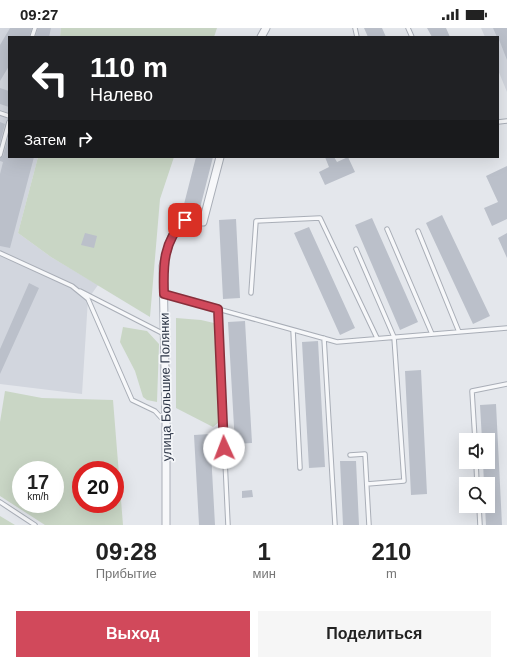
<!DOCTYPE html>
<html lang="ru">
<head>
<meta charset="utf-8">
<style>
  :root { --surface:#fff; --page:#f6f6f6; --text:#222; --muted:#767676; --accent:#d1495b }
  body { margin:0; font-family:Arial,sans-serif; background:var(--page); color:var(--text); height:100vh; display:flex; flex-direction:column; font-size:15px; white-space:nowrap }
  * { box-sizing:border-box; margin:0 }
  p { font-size:13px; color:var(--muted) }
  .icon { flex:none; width:22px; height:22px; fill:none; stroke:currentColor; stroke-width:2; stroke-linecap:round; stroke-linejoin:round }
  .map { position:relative; height:497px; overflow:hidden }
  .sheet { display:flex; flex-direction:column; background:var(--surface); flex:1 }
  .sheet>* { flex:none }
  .hud { position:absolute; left:8px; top:8px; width:491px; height:122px; border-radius:0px; box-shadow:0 4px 16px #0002; background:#202124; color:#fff; overflow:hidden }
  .buttons { position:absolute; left:459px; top:405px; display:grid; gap:8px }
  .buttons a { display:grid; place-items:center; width:36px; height:36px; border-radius:0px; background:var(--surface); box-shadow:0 4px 16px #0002; font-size:20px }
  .speed { position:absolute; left:12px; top:433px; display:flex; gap:8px; font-size:20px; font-weight:700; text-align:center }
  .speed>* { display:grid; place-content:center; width:52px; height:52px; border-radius:50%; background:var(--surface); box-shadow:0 4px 16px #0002; line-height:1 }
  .speed small { font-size:10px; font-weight:400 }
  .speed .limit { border:6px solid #d22; background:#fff; color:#111 }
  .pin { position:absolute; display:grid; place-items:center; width:34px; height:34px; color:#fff; margin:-17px; border-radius:8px; box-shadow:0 2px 6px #0006 }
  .me { position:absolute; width:44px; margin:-22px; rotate:358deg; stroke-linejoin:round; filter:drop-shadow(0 0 3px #0008) }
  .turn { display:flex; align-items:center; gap:14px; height:84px; padding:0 16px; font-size:18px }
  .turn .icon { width:52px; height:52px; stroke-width:2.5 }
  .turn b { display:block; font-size:28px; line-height:34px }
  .then { display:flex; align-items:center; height:38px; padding:0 16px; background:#0003; gap:8px; font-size:15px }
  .eta { display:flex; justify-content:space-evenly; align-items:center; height:68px; text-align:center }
  .eta b { font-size:24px; font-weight:700; line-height:28px }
  .cta { display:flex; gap:8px; margin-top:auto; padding:8px 16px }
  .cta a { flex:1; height:46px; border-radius:0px; background:var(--accent); color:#fff; font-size:16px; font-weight:700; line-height:46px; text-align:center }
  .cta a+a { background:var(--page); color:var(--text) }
  .status { display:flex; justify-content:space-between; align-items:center; height:28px; padding:0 20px; background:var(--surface); direction:ltr }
  .status svg { height:11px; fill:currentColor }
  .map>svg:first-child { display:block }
</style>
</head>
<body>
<div class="status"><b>09:27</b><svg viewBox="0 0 49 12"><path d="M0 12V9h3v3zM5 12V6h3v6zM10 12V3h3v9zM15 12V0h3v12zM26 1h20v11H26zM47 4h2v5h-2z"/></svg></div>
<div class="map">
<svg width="507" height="497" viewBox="0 0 507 497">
  <rect width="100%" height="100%" fill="#e4e7ec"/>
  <path fill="#d2d6de" d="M0 0H61L60 9H9V129H38L18 205 51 229 98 257 88 271 82 366 0 356Z
    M481 0H507V64L498 42V9H485Z"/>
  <path fill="#c9d6c5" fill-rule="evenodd" d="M61 0H217L214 9H60Z
    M38 129H174L160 171 150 289 51 229 18 205Z
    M176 290 201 292 214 295 219 394 213 399 176 380Z
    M123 299 147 303 159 316 157 374 147 372 143 369 135 343 120 314Z
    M5 363 42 370 113 372 123 497H45L0 468V394ZM21 442H55V476H21ZM81 442H115V476H81Z
    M0 488 15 497H0Z"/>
  <path fill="#bbc0ca" d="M10 0H32L29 9H9V38L0 53V17Z
    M38 0H51L49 9H35Z
    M364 0H382L386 9H368Z
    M427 0H446L450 9H432Z
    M493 0H507V32L498 9H497Z
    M0 60 9 63V79L0 76Z
    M0 94 5 96 0 115Z
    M9 106V129H34L10 220 0 218V146L3 134 0 133V130L3 128Z
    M196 129H213L198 188 182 184Z
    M325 129H334L337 134 348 129 355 144 325 157 319 144 329 139Z
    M507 138V191L492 198 484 180 498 174 486 148Z
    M442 187 490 288 473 296 426 195Z
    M372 190 418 294 400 302 355 197Z
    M236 191 240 270 223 271 219 192Z
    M309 199 355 300 340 307 294 205Z
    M85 205 97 208 94 220 81 217Z
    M507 205V230L498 210Z
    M29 255 39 260 0 346V321Z
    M245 293 252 415 235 416 228 294Z
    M318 313 325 439 309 440 302 314Z
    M421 342 427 466 411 467 405 343Z
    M496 376 502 497H486L485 478H488V456H484L483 434H488V412H482L480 377Z
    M210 406 215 497H199L194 407Z
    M340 433H356L359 497H343Z
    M252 462 253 469 242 470V463Z"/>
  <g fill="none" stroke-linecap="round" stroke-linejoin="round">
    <g stroke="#a9aeb7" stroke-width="5.5">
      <path id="service" d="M355 0 357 9
        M408 0 412 9
        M32 9 35 0
        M0 85 9 88
        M498 94 507 93
        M0 127 9 94
        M387 201 432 306
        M418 203 459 304
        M356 221 394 309 404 453 367 456
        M0 225 72 258 88 271 132 372 155 383 166 395
        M80 263 164 306
        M251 265 256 193 320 190 377 310
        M164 266 337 314 507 300
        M218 281 228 497
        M293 302 300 440
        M324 310 335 497
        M475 412 472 363 507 356
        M350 427 365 426 369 497
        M476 434 477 456
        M0 474 35 497
        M479 478 480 497"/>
    </g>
    <g stroke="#a9aeb7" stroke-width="9">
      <path id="minor" d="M261 9 266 0
        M166 497V396L163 238C166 226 172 196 187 192 192 191 198 193 203 194L220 129"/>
    </g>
    <use href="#service" stroke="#f7f8fa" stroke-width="3.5"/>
    <use href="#minor" stroke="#f7f8fa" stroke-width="7"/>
  </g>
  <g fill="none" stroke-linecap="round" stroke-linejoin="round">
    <g stroke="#882f3b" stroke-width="10">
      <path id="route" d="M185 192C163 213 163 238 164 266L218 281 224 420"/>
    </g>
    <use href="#route" stroke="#d1495b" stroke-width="7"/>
  </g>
  <g text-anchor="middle" stroke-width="3.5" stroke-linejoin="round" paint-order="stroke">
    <g font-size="13" fill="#2b3445" stroke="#f4f6f9">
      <text transform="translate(165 359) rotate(-91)" y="5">улица Большие Полянки</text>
    </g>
  </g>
</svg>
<div class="buttons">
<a><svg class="icon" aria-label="sound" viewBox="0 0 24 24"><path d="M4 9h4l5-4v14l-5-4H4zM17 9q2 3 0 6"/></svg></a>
<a><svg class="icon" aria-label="search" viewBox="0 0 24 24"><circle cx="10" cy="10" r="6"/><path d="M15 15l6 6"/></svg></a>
</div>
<div class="speed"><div>17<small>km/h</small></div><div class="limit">20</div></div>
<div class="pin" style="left:185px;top:192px;background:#d93025"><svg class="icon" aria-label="arrive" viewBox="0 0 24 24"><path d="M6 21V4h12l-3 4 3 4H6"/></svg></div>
<svg class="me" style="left:224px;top:420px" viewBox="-20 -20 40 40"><circle r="19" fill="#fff"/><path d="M0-13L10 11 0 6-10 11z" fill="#d1495b"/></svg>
<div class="hud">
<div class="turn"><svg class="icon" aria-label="left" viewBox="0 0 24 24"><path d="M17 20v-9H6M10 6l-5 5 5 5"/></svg><div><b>110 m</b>Налево</div></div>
<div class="then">Затем<svg class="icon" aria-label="right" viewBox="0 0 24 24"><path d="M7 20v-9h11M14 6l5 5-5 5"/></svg></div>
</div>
</div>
<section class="sheet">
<div class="eta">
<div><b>09:28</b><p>Прибытие</p></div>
<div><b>1</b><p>мин</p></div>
<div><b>210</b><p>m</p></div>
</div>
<div class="cta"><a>Выход</a><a>Поделиться</a></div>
</section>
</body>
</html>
